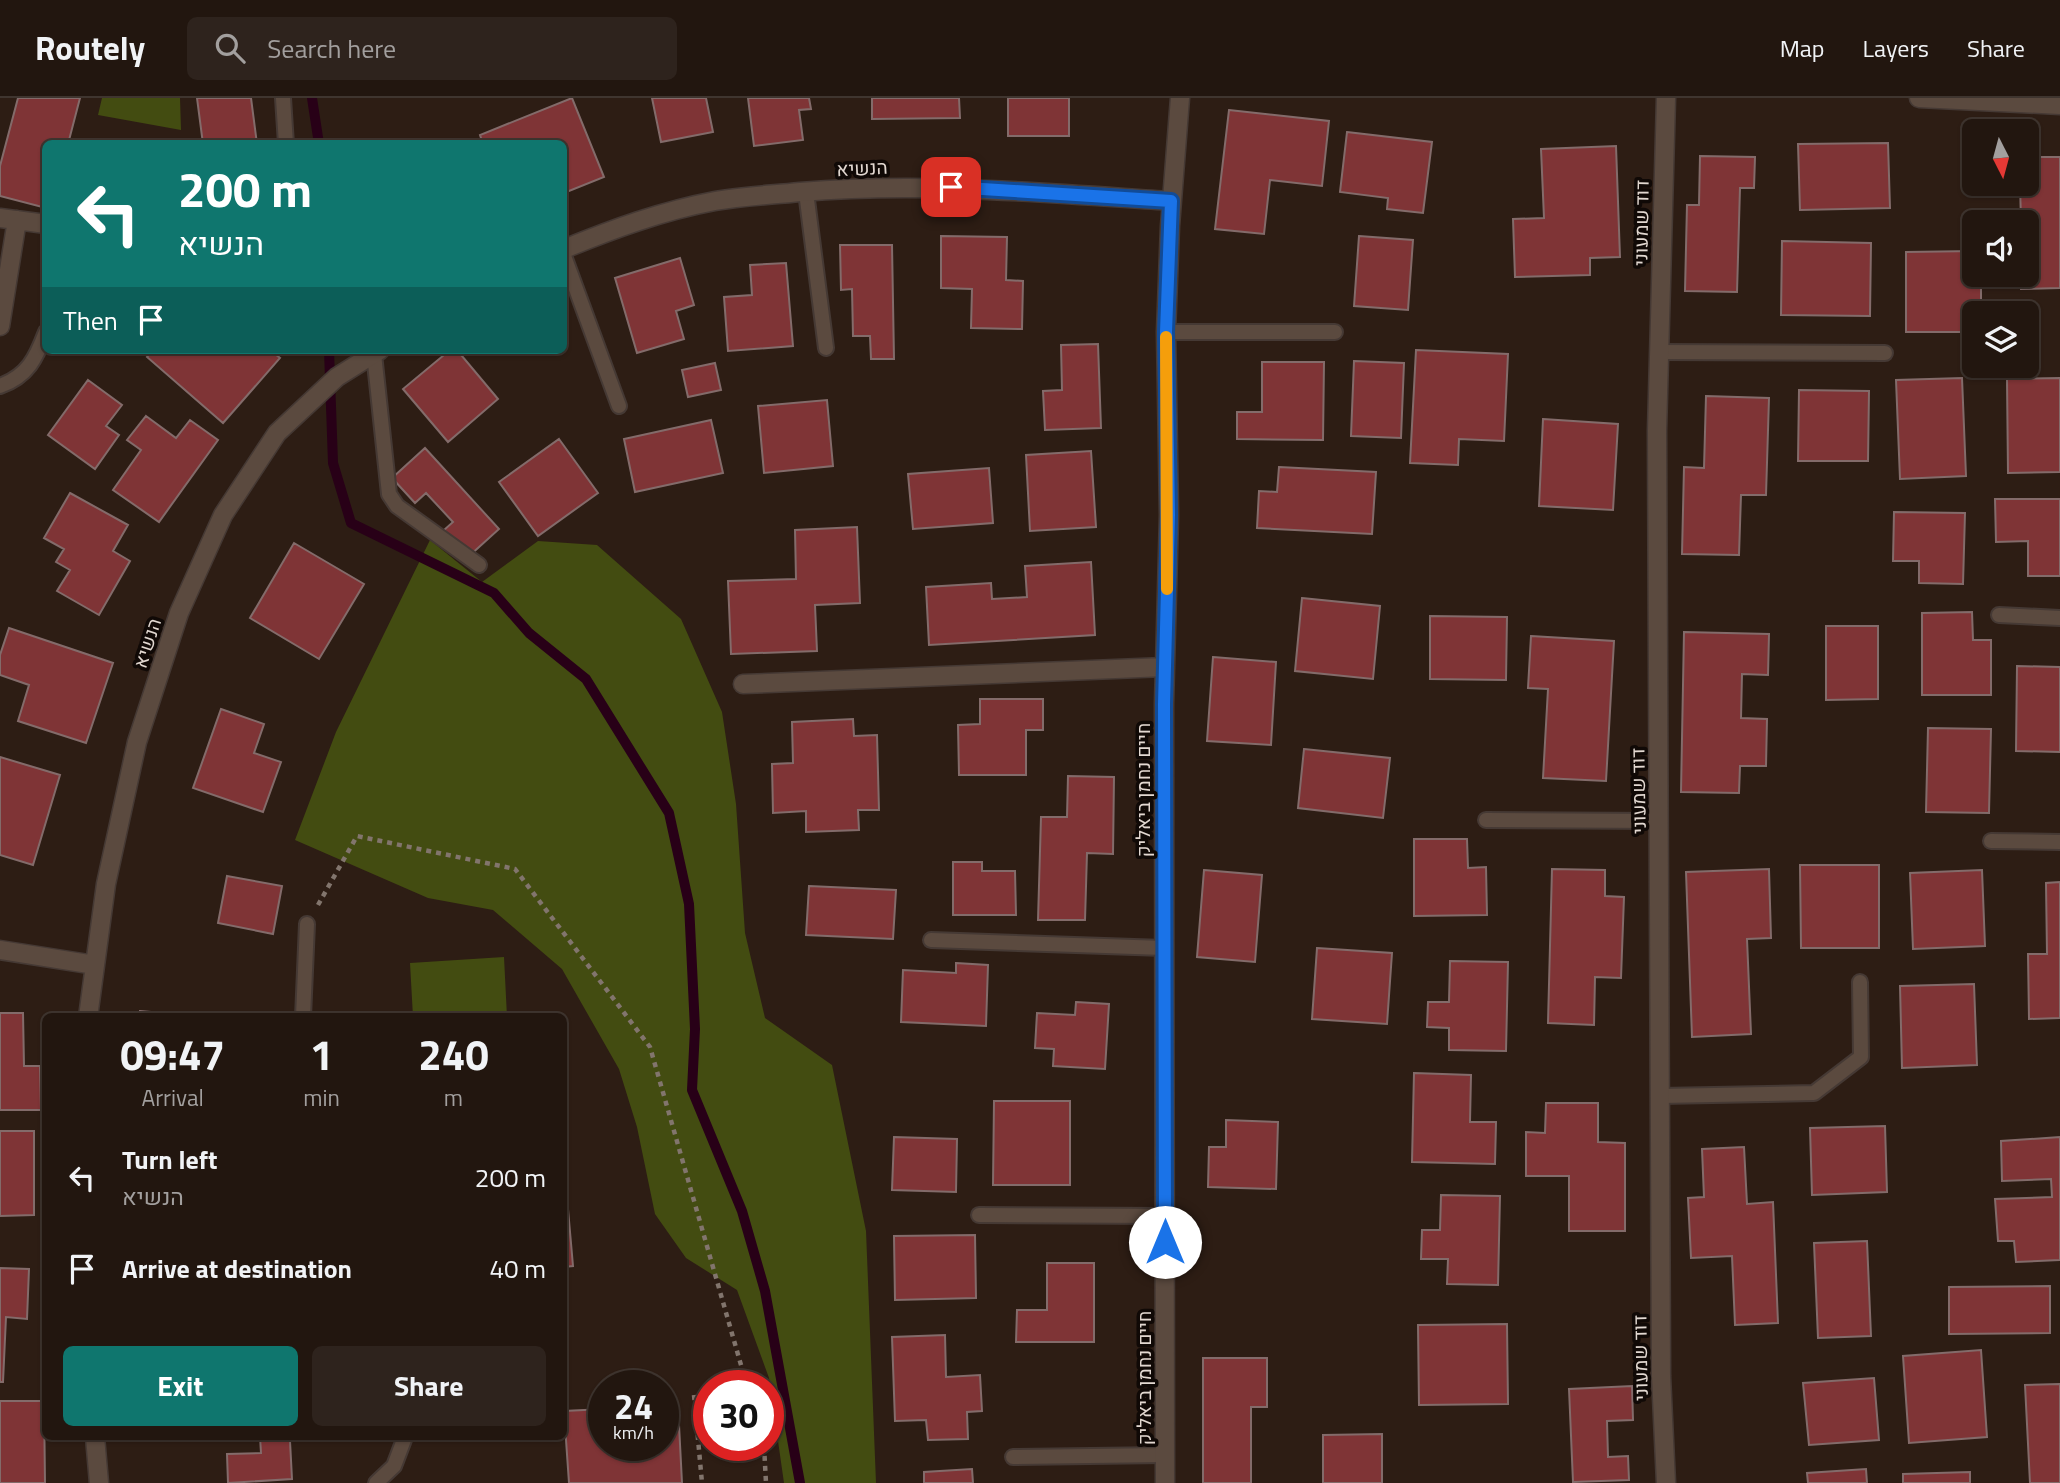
<!DOCTYPE html>
<html lang="en">
<head>
<meta charset="utf-8">
<style>
  :root { --surface:#22160f; --page:#2e231d; --text:#f1f3f6; --muted:#a29f9e; --line:#3f352f; --accent:#0f766e }
  body { margin:0; font-family:"Titillium Web",Heebo,sans-serif; background:var(--page); color:var(--text); height:100vh; display:flex; flex-direction:column; font-size:26px; white-space:nowrap }
  * { box-sizing:border-box; margin:0 }
  p { font-size:23px; color:var(--muted) }
  .icon { flex:none; width:38px; height:38px; fill:none; stroke:currentColor; stroke-width:2; stroke-linecap:round; stroke-linejoin:round }
  .map { position:relative; flex:1; overflow:hidden }
  .sheet { position:absolute; left:42px; top:915px; width:525px; height:427px; display:flex; flex-direction:column; background:var(--surface); border-radius:10px; box-shadow:0 2px 5px #0004,0 0 0 2px var(--line) }
  .sheet>* { flex:none }
  .hud { position:absolute; left:42px; top:42px; width:525px; height:214px; border-radius:10px; box-shadow:0 2px 5px #0004,0 0 0 2px var(--line); background:#0f766e; color:#fff; overflow:hidden }
  .needle { width:46px; rotate:174deg }
  .tools { position:absolute; left:1962px; top:21px; display:grid; gap:14px }
  .tools a { display:grid; place-items:center; width:77px; height:77px; border-radius:10px; background:var(--surface); box-shadow:0 2px 5px #0004,0 0 0 2px var(--line); font-size:35px }
  .speed { position:absolute; left:588px; top:1272px; display:flex; gap:14px; font-size:35px; font-weight:700; text-align:center }
  .speed>* { display:grid; place-content:center; width:91px; height:91px; border-radius:50%; background:var(--surface); box-shadow:0 2px 5px #0004,0 0 0 2px var(--line); line-height:1 }
  .speed small { font-size:18px; font-weight:400 }
  .speed .limit { border:10px solid #d22; background:#fff; color:#111 }
  .pin { position:absolute; display:grid; place-items:center; width:60px; height:60px; color:#fff; margin:-30px; border-radius:14px; box-shadow:0 4px 10px #0006 }
  .me { position:absolute; width:77px; margin:-38px; rotate:0deg; stroke-linejoin:round; filter:drop-shadow(0 0 5px #0008) }
  .turn { display:flex; align-items:center; gap:24px; height:147px; padding:0 21px; font-size:32px }
  .turn .icon { width:91px; height:91px; stroke-width:2.5 }
  .turn b { display:block; font-size:49px; line-height:60px }
  .then { display:flex; align-items:center; height:66px; padding:0 21px; background:#0003; gap:14px; font-size:26px }
  .eta { display:flex; justify-content:space-evenly; align-items:center; height:119px; text-align:center }
  .eta b { font-size:42px; font-weight:700; line-height:49px }
  .button { display:flex; gap:14px; margin-top:auto; padding:14px 21px }
  .button a { flex:1; height:80px; border-radius:10px; background:var(--accent); color:#fff; font-size:28px; font-weight:700; line-height:80px; text-align:center }
  .button a+a { background:var(--page); color:var(--text) }
  ul { padding:0; list-style:none }
  li { display:flex; align-items:center; gap:21px; height:91px; padding:0 21px }
  li div { flex:1 }
  li b { display:block; font-size:26px }
  li em { font-style:normal }
  header { display:flex; align-items:center; gap:42px; box-sizing:border-box; height:98px; padding:0 35px; background:var(--surface); border-bottom:2px solid var(--line) }
  header strong { font-size:33px }
  nav { display:flex; gap:38px; margin-inline-start:auto; font-size:24px }
  .search { width:490px; height:63px; background:var(--page); display:flex; align-items:center; gap:18px; box-sizing:border-box; padding:0 24px; border-radius:10px; color:var(--muted); font-size:26px }
  .map>svg:first-child { display:block }
</style>
</head>
<body>
<header>
<strong>Routely</strong>
<div class="search"><svg class="icon" aria-label="search" viewBox="0 0 24 24"><circle cx="10" cy="10" r="6"/><path d="M15 15l6 6"/></svg>Search here</div>
<nav><a>Map</a><a>Layers</a><a>Share</a></nav>
</header>
<div class="map">
<svg width="2060" height="1385" viewBox="0 0 2060 1385">
  <rect width="100%" height="100%" fill="#2d1d14"/>
  <path fill="#434c11" d="M102 0H180L181 32 98 17Z
    M430 442 482 484 538 443 597 447 681 521 722 614 736 706 745 835 765 920 832 967 866 1133 876 1385H784L769 1280 737 1192 686 1160 655 1116 637 1029 619 971 562 871 493 812 428 800 295 742 336 634Z
    M504 859 507 919H413L410 865Z"/>
  <g fill="none" stroke-linecap="round" stroke-linejoin="round">
    <path stroke="#280017" stroke-width="10" d="M312 0 319 46
      M329 252 333 365 351 425 494 495 529 535 586 581 669 715 689 806 695 931 692 992 742 1113 765 1193 800 1385"/>
  </g>
  <path fill="#7f3436" stroke="#836b6a" stroke-width="2" d="M18 0H80L68 46H46V110L0 98V68Z
    M197 0H251L257 46H203Z
    M572 0 604 79 564 95V46H483L480 37Z
    M652 0H706L713 34 661 44Z
    M748 0H809L811 11 799 12 803 42 754 48Z
    M872 0H959L960 20 872 21Z
    M1008 0H1069V38H1008Z
    M1229 12 1329 23 1322 88 1270 82 1264 136 1215 131Z
    M1347 34 1432 44 1423 115 1387 111 1388 100 1340 94Z
    M1888 45 1890 110 1800 112 1798 46Z
    M1616 48 1620 159 1590 160V177L1515 179 1513 121 1544 120 1541 51Z
    M1700 58 1755 59 1754 90H1740L1737 194 1685 193 1687 107H1699Z
    M2026 59H2060V190L2021 191V177H2026V124H2021L2020 86H2026Z
    M941 138 1007 139 1006 182 1023 183 1022 231 971 230 972 191 941 190Z
    M1359 138 1413 142 1408 212 1354 208Z
    M1782 143 1871 145 1870 218 1781 217Z
    M840 147H892L894 261H871L870 238H853L852 191 841 192Z
    M1974 153V177H1981V215H1974V234H1906V154Z
    M680 160 694 207 676 213 684 241 637 255 615 180Z
    M786 165 793 248 728 253 724 199 752 197 750 167Z
    M1098 246 1101 330 1045 332 1043 293 1062 292 1061 247Z
    M153 252H270L280 260 223 325 147 259Z
    M450 252H457L498 301 448 344 403 291Z
    M1416 252 1508 256 1504 343 1459 341 1458 367 1410 365Z
    M1354 263 1404 265 1401 340 1351 338Z
    M1262 264H1324L1323 342 1237 341V314H1262Z
    M715 265 721 292 688 299 682 272Z
    M1962 280 1966 378 1900 381 1896 282Z
    M2060 280V374L2008 375 2007 281Z
    M88 282 122 307 106 328 119 337 95 371 48 337Z
    M1799 292 1869 293 1868 363H1798Z
    M1706 298 1769 300 1766 397H1741L1739 457 1682 456 1684 369 1704 370Z
    M827 302 833 368 764 375 758 308Z
    M146 318 176 340 190 322 218 342 159 424 113 392 141 352 127 342Z
    M1543 321 1618 326 1613 412 1539 408Z
    M711 322 723 375 635 394 624 341Z
    M559 341 598 395 538 438 499 384Z
    M425 350 499 431 468 459 444 432 453 424 426 395 415 405 392 380Z
    M1091 353 1096 429 1030 433 1026 357Z
    M1279 369 1376 374 1372 436 1257 430 1259 393 1277 394Z
    M989 370 993 425 913 431 908 376Z
    M70 395 128 427 113 453 130 463 99 517 57 493 70 472 56 464 64 451 44 440Z
    M1995 401H2060V478H2028V443L1996 444Z
    M1894 414 1965 415 1963 486 1919 485V463H1893Z
    M857 429 860 505 815 507 817 553 731 556 728 483 796 481 795 432Z
    M294 445 364 486 319 561 250 520Z
    M1091 464 1095 537 929 547 926 489 991 485 992 501 1027 499 1025 468Z
    M1302 500 1380 508 1373 581 1295 573Z
    M1972 514 1973 542H1991V597H1922V515Z
    M1430 518 1507 519 1506 582 1430 581Z
    M1826 528H1878V601L1826 602Z
    M9 530 113 565 86 645 18 623 29 587 0 577V557Z
    M1684 534 1769 536 1768 577 1742 576 1741 620 1767 621 1766 668H1740L1739 695 1681 694Z
    M1531 538 1614 543 1606 683 1543 680 1548 591 1528 590Z
    M1213 559 1276 564 1271 647 1207 643Z
    M2017 568 2060 569V654L2016 653Z
    M980 601H1043V632H1026V677H959L958 627 980 626Z
    M221 611 264 626 254 655 281 664 263 714 193 690Z
    M853 621 854 638 877 637 879 712H858L859 732 806 734V713L773 715 772 666 793 665 792 624Z
    M1928 630 1991 631 1989 715 1926 714Z
    M1304 651 1390 660 1383 720 1298 710Z
    M0 659 60 677 33 767 0 757Z
    M1068 678 1114 679 1113 756 1087 755 1085 822H1038L1041 719H1067Z
    M1414 741H1467L1468 770 1486 769 1487 817 1414 818Z
    M953 764H982V773H1015L1016 817H953Z
    M1800 767H1879V850H1801Z
    M1552 771 1605 772V798L1624 799 1621 880 1595 879 1594 927 1548 925Z
    M1769 771 1771 840 1747 841 1751 936 1692 939 1686 774Z
    M1204 772 1262 777 1255 864 1197 859Z
    M1982 772 1985 848 1913 851 1910 775Z
    M227 778 282 788 273 836 218 825Z
    M2060 784V920L2029 921 2028 856H2047L2046 785Z
    M809 788 896 792 893 841 806 837Z
    M1317 850 1392 855 1387 926 1312 921Z
    M1450 863 1508 864 1506 953 1449 952V930L1427 929 1428 904H1449Z
    M956 865 988 867 986 928 901 924 903 872 956 875Z
    M1974 886 1977 967 1902 970 1900 888Z
    M1076 904 1109 906 1105 971 1053 968 1054 951 1035 950 1037 915 1075 917Z
    M140 913 195 918V919H140Z
    M0 915H23L24 968H40L41 1012H0Z
    M1414 975 1471 977 1470 1024H1496L1495 1066 1412 1064Z
    M994 1003H1070V1087H993Z
    M1546 1005H1598V1044L1625 1045V1133H1569V1078H1526V1034L1545 1035Z
    M1226 1022 1278 1024 1276 1091 1208 1089 1209 1049H1226Z
    M1885 1028 1887 1094 1812 1097 1810 1030Z
    M0 1033H34V1117L0 1118Z
    M894 1039 957 1041 956 1094 892 1092Z
    M2060 1039V1162L2016 1164 2014 1143H1998L1995 1101 2052 1099 2051 1081 2002 1083 2001 1043Z
    M1744 1049 1747 1106 1773 1104 1778 1225 1735 1227 1732 1158 1691 1160 1688 1100 1704 1099 1702 1051Z
    M1441 1097 1500 1098 1498 1187 1447 1186 1448 1161H1421L1422 1132H1440Z
    M568 1111 573 1168 564 1169V1112Z
    M975 1137 976 1200 895 1202 894 1138Z
    M1867 1143 1871 1238 1818 1240 1814 1145Z
    M1047 1165H1094V1244H1016L1017 1212H1047Z
    M0 1170 29 1171 27 1221 6 1219 3 1284H0Z
    M2050 1188V1235L1949 1236V1189Z
    M1507 1226 1508 1306 1419 1307 1418 1227Z
    M945 1237 946 1279 980 1277 982 1313 967 1314 968 1341 928 1342 926 1322 895 1323 892 1239Z
    M1981 1252 1987 1339 1909 1345 1903 1258Z
    M1203 1260H1267V1309H1251V1385H1203Z
    M1874 1280 1879 1342 1809 1347 1803 1285Z
    M2060 1286V1385H2030L2025 1287Z
    M1632 1288 1633 1322 1607 1323 1608 1359 1628 1358 1629 1382 1573 1384 1569 1291Z
    M0 1303H44L45 1385H0Z
    M678 1307 682 1385H569L564 1313 604 1311V1348H663V1308Z
    M1382 1336V1385H1323V1337Z
    M260 1339H326V1341L290 1343 292 1381 228 1385 227 1356 261 1355Z
    M972 1371 973 1385H924V1374Z
    M1866 1371 1867 1385H1808L1807 1375Z
    M1970 1374V1385H1903V1376Z"/>
  <g fill="none" stroke-linecap="round" stroke-linejoin="round">
    <g stroke="#453934" stroke-width="18">
      <path id="service" d="M283 0 286 46
        M806 94 826 250
        M564 158 619 308
        M1166 234H1335
        M1659 254 1885 255
        M374 256 389 396 397 408 479 467
        M0 288C28 278 36 260 46 234
        M1999 517 2060 520
        M1486 722 1659 723
        M1991 743 2060 744
        M931 842 1164 850
        M303 919 307 826
        M1660 998 1814 995 1861 959 1860 884
        M979 1117 1165 1118
        M1013 1359 1165 1357
        M376 1385 394 1368 405 1339"/>
    </g>
    <g stroke="#453934" stroke-width="21">
      <path id="minor" d="M1666 0 1657 333 1661 1278 1666 1385
        M1919 0 2060 7
        M0 120 46 126
        M564 151C613 131 662 113 715 103 743 98 772 97 800 94 924 84 1047 95 1171 103
        M0 228 17 122
        M743 586 1165 569
        M0 852 95 867
        M88 919 106 786 137 644 179 515 223 417 277 335 337 279 380 252
        M95 1339 99 1385
        M1165 1385 1164 606 1169 417 1166 234 1170 128 1180 0"/>
    </g>
    <path stroke="#82756d" stroke-width="4.5" stroke-dasharray="5 5" stroke-linecap="butt" d="M318 807 357 738 515 771 650 949 747 1288
      M694 1297 702 1385
      M764 1348 766 1385"/>
    <use href="#service" stroke="#5b4a3f" stroke-width="14"/>
    <use href="#minor" stroke="#5b4a3f" stroke-width="18"/>
  </g>
  <g fill="none" stroke-linecap="round" stroke-linejoin="round">
    <g stroke="#114b97" stroke-width="18">
      <path id="route" d="M951 89 1171 103 1166 234 1169 417 1164 606 1165 1144"/>
    </g>
    <use href="#route" stroke="#1a73e8" stroke-width="12"/>
    <path stroke="#f59e0b" stroke-width="12" d="M1166 239 1167 491"/>
  </g>
  <g text-anchor="middle" stroke-width="7" stroke-linejoin="round" paint-order="stroke">
    <g font-size="19" fill="#e2d8d1" stroke="#100906">
      <text transform="translate(862 70) rotate(-3)" y="7">הנשיא</text>
      <text transform="translate(1641 125) rotate(-89)" y="7">דוד שמעוני</text>
      <text transform="translate(147 545) rotate(-72)" y="7">הנשיא</text>
      <text transform="translate(1143 692) rotate(-90)" y="7">חיים נחמן ביאליק</text>
      <text transform="translate(1638 693) rotate(-91)" y="7">דוד שמעוני</text>
      <text transform="translate(1640 1260) rotate(-91)" y="7">דוד שמעוני</text>
      <text transform="translate(1144 1280) rotate(-90)" y="7">חיים נחמן ביאליק</text>
    </g>
  </g>
</svg>
<div class="tools">
<a><svg class="needle" viewBox="-14 -14 28 28"><path d="M0-13l5 13h-10z" fill="#e53935"/><path d="M0 13l5-13h-10z" fill="#a29f9e"/></svg></a>
<a><svg class="icon" aria-label="sound" viewBox="0 0 24 24"><path d="M4 9h4l5-4v14l-5-4H4zM17 9q2 3 0 6"/></svg></a>
<a><svg class="icon" aria-label="layers" viewBox="0 0 24 24"><path d="M12 4l9 5-9 5-9-5zM3 14l9 5 9-5"/></svg></a>
</div>
<div class="speed"><div>24<small>km/h</small></div><div class="limit">30</div></div>
<div class="pin" style="left:951px;top:89px;background:#d93025"><svg class="icon" aria-label="arrive" viewBox="0 0 24 24"><path d="M6 21V4h12l-3 4 3 4H6"/></svg></div>
<svg class="me" style="left:1165px;top:1144px" viewBox="-20 -20 40 40"><circle r="19" fill="#fff"/><path d="M0-13L10 11 0 6-10 11z" fill="#1a73e8"/></svg>
<div class="hud">
<div class="turn"><svg class="icon" aria-label="left" viewBox="0 0 24 24"><path d="M17 20v-9H6M10 6l-5 5 5 5"/></svg><div><b>200 m</b>הנשיא</div></div>
<div class="then">Then<svg class="icon" aria-label="arrive" viewBox="0 0 24 24"><path d="M6 21V4h12l-3 4 3 4H6"/></svg></div>
</div>
<section class="sheet">
<div class="eta">
<div><b>09:47</b><p>Arrival</p></div>
<div><b>1</b><p>min</p></div>
<div><b>240</b><p>m</p></div>
</div>
<ul>
<li><svg class="icon" aria-label="left" viewBox="0 0 24 24"><path d="M17 20v-9H6M10 6l-5 5 5 5"/></svg><div><b>Turn left</b><p>הנשיא</p></div><em>200 m</em></li>
<li><svg class="icon" aria-label="arrive" viewBox="0 0 24 24"><path d="M6 21V4h12l-3 4 3 4H6"/></svg><div><b>Arrive at destination</b></div><em>40 m</em></li>
</ul>
<div class="button"><a>Exit</a><a>Share</a></div>
</section>
</div>
</body>
</html>
